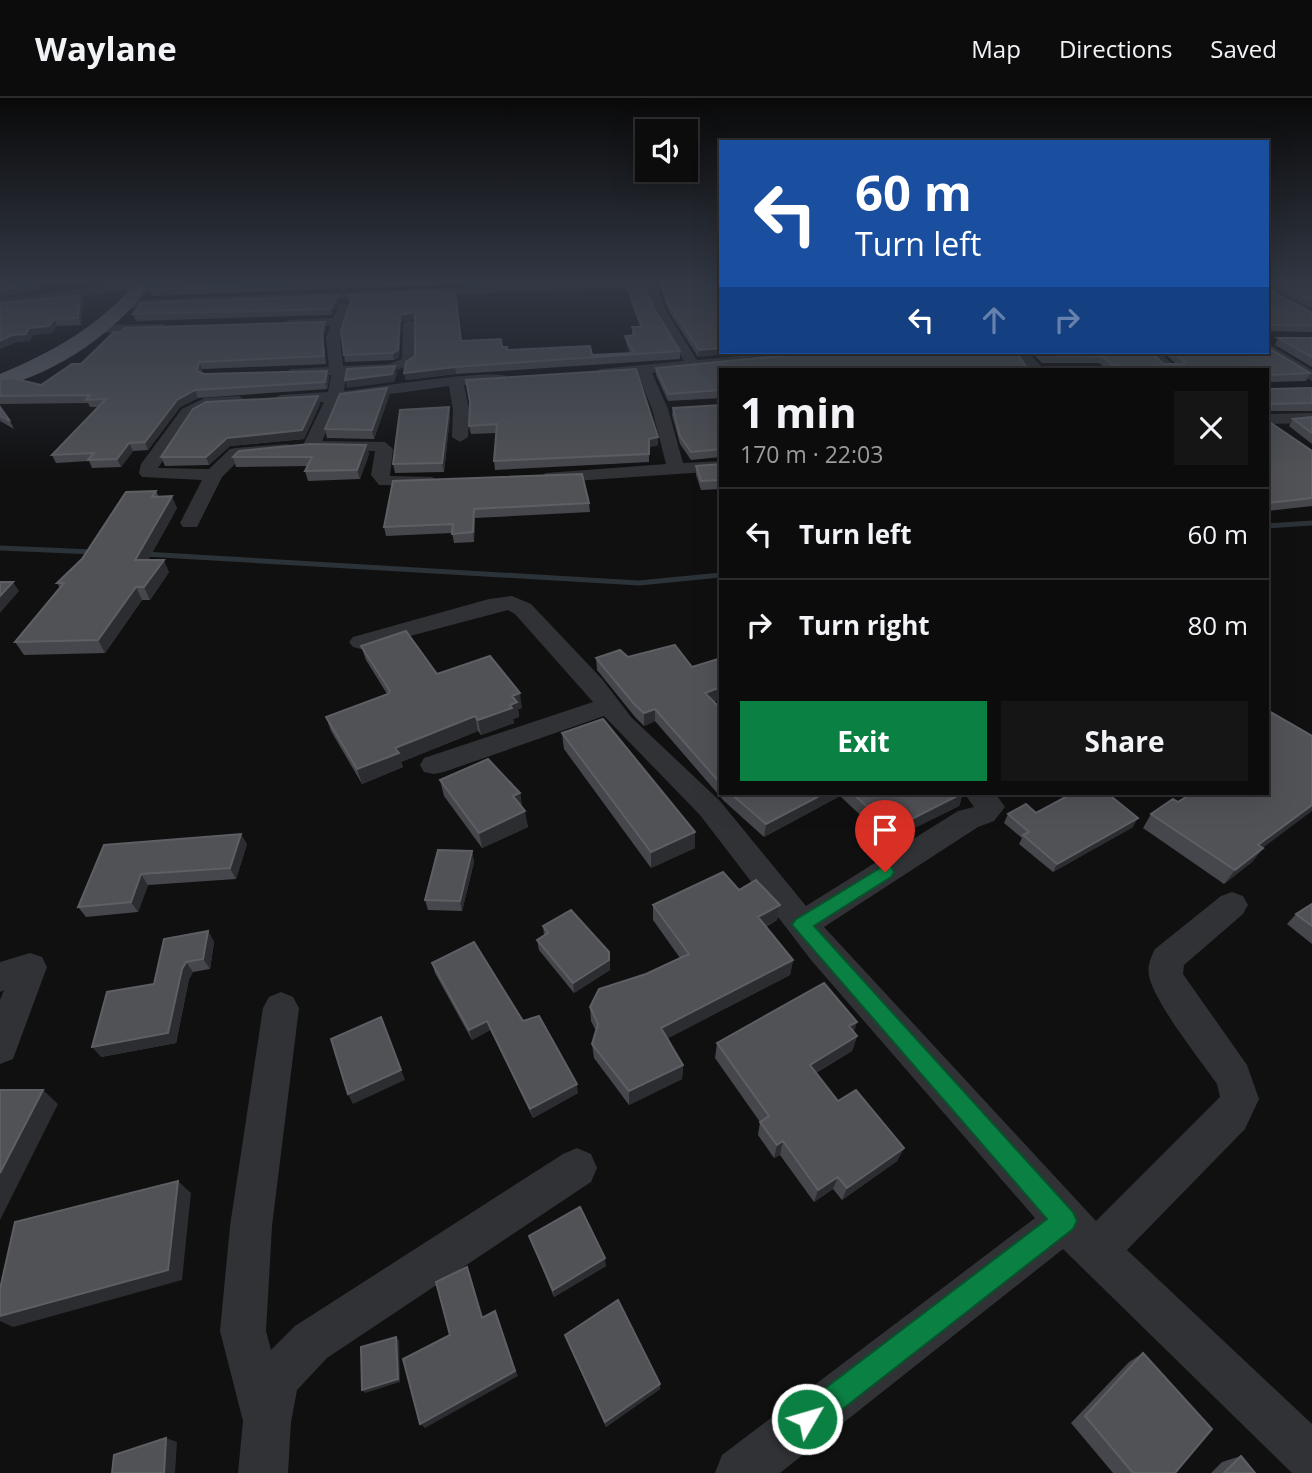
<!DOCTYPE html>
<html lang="en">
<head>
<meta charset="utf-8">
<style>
  :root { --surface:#0c0c0d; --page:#151516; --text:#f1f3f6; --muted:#9a9b9d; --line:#2c2c2e; --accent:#0b8043 }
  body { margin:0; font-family:"Open Sans",sans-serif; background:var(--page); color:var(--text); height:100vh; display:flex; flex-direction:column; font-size:26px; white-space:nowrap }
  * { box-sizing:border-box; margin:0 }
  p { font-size:23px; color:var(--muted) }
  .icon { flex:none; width:38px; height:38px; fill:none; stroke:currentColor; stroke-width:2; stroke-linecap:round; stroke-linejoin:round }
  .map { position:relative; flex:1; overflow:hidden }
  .panel { position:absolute; left:719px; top:270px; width:550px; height:427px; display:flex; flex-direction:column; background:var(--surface); border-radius:0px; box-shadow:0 7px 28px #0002,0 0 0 2px var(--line) }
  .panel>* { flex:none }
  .guide { position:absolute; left:719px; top:42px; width:550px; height:214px; border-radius:0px; box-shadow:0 7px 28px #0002,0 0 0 2px var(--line); background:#1a4fa0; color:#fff; overflow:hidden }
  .controls { position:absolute; left:635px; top:21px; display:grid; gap:14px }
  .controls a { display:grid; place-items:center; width:63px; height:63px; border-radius:0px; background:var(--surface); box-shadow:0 7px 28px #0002,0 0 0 2px var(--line); font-size:35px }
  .pin { position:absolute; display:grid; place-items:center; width:60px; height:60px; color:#fff; margin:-72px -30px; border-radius:50% 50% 50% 0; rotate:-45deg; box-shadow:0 0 7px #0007 }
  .pin .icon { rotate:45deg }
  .me { position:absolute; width:77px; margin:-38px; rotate:52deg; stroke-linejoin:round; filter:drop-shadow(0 0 5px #0008) }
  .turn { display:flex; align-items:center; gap:24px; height:147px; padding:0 21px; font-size:32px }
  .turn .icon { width:91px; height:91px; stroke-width:2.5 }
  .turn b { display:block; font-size:49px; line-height:60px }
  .lanes { display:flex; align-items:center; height:66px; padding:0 21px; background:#0003; justify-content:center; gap:35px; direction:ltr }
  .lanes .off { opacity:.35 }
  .round { display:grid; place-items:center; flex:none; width:74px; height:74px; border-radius:0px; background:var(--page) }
  .headline { display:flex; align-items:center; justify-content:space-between; height:119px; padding:0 21px }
  h1 { font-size:42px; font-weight:700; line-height:52px }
  .cta { display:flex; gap:14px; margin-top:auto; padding:14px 21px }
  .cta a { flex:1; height:80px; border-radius:0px; background:var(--accent); color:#fff; font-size:28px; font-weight:700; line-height:80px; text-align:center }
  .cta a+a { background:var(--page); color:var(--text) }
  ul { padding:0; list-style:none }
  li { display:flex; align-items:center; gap:21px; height:91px; padding:0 21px; border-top:2px solid var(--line) }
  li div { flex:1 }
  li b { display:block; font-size:26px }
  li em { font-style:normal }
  header { display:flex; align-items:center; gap:42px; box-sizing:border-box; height:98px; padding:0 35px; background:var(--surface); border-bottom:2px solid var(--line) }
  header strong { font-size:33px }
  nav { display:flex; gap:38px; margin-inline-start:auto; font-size:24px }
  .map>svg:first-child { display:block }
</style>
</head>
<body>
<header>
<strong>Waylane</strong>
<nav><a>Map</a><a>Directions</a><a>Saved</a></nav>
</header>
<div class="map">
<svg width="1312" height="1375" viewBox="0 0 1312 1375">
  <rect width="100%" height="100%" fill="#101011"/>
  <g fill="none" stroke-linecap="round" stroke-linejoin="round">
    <path stroke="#2b3238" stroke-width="5" d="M1267 428 1312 425
      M0 450 94 454
      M144 456 639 485 721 477"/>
    <path fill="#313236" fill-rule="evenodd" d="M646 182H721V186L657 188 666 213 697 262 781 254H831L824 258 652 275 668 311 683 365 721 363V373L546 385 537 380 546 375 666 366 652 311 638 276 600 279 593 275 600 271 684 263 654 213 645 189 127 210 121 206 127 202Z
      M142 183 146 184V190L0 209V201Z
      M1267 187 1312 212V221L1267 196Z
      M340 205 350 208 340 240 343 268 389 266 402 261 403 226 410 222 417 226 414 266 391 274 346 277 344 293C370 291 499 268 511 280L504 284 464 287 469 312 468 339 460 344 452 339 453 312 449 288 340 303 322 343 385 344 393 351 390 378 432 379 441 384 438 388 379 387 371 377 375 353 328 352 320 348 312 352 306 351 303 347 324 304 280 307 272 302 280 297 328 294 331 277 291 279 284 275 291 271 329 269 326 240 330 228 288 230 281 226 288 222 333 220Z
      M165 226V232L160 233 101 235 94 231 101 227Z
      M1267 245 1312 272V283L1265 254Z
      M1013 254H1028L1044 271H1029Z
      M1143 254H1159L1179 271H1163Z
      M239 298 247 303 245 306 208 310 194 317 158 370 209 371 230 351 236 350 288 346 297 351 288 356 241 360 222 379 197 429H183L180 425 202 382 142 379 139 375 141 366 182 311 205 300Z
      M1312 315V325L1267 326V316Z
      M512 498 531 506 602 581 632 620 720 703 806 808 958 713 974 709 964 695H995L1005 709 994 723 978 729 824 829 1096 1123 1220 999 1217 986C1199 960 1156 907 1149 878 1147 868 1151 859 1155 851L1221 798 1232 794 1243 798 1248 807 1243 816 1184 867 1183 876 1247 967 1259 1001 1245 1031 1127 1152 1312 1326V1375H1292L1063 1151 780 1375H715L722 1357 1035 1120 811 862 700 717 604 618 444 674 434 676 424 674 420 667 424 660 593 604 515 516 508 512 361 551 353 549 349 544 353 539 489 501Z
      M30 855 42 859 47 869 13 961 0 966V902L4 892 0 894V864Z
      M281 894 293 899 299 910 272 1128 266 1233 271 1252 295 1228 563 1056 577 1050 591 1056 597 1070 591 1084 327 1260 297 1292 291 1324 288 1375H238L243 1323 220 1233 230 1128 263 910 269 899Z"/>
    <path fill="#5e6066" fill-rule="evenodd" d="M138 182H154C119 232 60 274 0 289V276C53 254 101 227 138 182Z"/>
  </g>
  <path fill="#46474c" d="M158 181H568V182L152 198 149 192Z
    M1267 181H1312V211L1268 187 1269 192 1312 215V234L1269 233Z
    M721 182 698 259 668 212 661 191V184Z
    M626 186 652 207 680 253V261L456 276 406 282 404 275 415 258V221L401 224 399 259 394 262 345 264 344 257 350 205 347 197 455 192 461 243 502 249 507 252 592 257 630 255 626 245 625 238H632V229H640L627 192Z
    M338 197 339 204 331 217 136 223 133 216Z
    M83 204 81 227 57 228 52 235 32 237 30 243 16 244 0 251V205Z
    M326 231 323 240 326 266 202 271 201 275 204 276 327 273 329 281 327 291 198 300 180 309 148 352 133 353 121 369 92 370 89 363 56 365 52 357 98 309H90L88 305 0 306V282L41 287 81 266Z
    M1278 240H1312V269L1275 247Z
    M1031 254H1150L1164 266H1176L1163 254H1267L1310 275 1306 283 1270 284 1269 291 1312 290V313H1270L1268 323 1312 353V408L1267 413V271H1106L1099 265H1042Z
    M1021 257 1020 261 721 271V300L668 303 656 277V270Z
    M387 290 389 298 374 341 327 340 325 331Z
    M320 306 304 341 230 348 209 367 165 368 161 359Z
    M470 306 658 347 649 349V364L495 372 494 363 496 335 471 336 469 328Z
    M721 307V359L691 362 680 346 672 317 673 310Z
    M0 309 10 323 14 331 0 323Z
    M450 318 444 374 395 375 393 366Z
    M1312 319V346L1289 328 1293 321Z
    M366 347 369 356 360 381 308 383 305 373 308 368 236 369 233 359Z
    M721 366V391L701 392 696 377V368Z
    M582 376 589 405 590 414 475 420 474 444 454 445 452 435 386 438 384 429Z
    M156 393 159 399 177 410 148 462 169 474 150 502H142L105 555 24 557 15 544 60 490 57 485Z
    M361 548 522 610 518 611 519 619 513 621 514 625 481 637 478 633 401 664 403 669 362 686 331 633 326 619 387 596 366 562Z
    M628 559 692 569 721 560V601L714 604 721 611V695H963L959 708 888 743 840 698 764 739 724 703 655 623 644 628 635 619 597 572 596 560Z
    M562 635 695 750 651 770 564 651Z
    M1312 638 1263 750 1252 764 1224 786 1143 730 1151 716Z
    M440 682 520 695 522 709 528 729 482 750 444 698Z
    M1036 715 1133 729 1053 774 1019 746 1022 740 1004 725 1008 716Z
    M247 746 236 781 148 787 138 814 86 819 78 809 104 747Z
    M472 753 474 764 462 813 428 812 425 802Z
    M739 792 780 807 777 822 766 829 793 862 790 877 668 940 683 967 682 981 629 1007 594 960 592 946 596 933 591 923 590 909 646 876 680 860 653 822V807Z
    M1312 806V846L1287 826 1296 816Z
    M543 828 609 854 610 872 574 895 539 852 537 842 544 837Z
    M208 833 214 844 210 871 193 874 189 881 176 945 101 959 154 886Z
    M432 865 523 923 578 995 533 1020 490 932 472 942 435 875Z
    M854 934 857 938 852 953 816 975 838 1003 904 1050 897 1063 842 1102 833 1091 814 1104 780 1057 774 1060 758 1037 760 1024 715 960 717 945Z
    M529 1138 606 1168 554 1199Z
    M565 1237 660 1286V1291L606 1329 567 1243Z
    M1143 1255 1175 1375H1113L1071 1325 1129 1264Z
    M1241 1358 1255 1375H1211L1222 1364Z"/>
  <path fill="#2c2d30" d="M39 181H48L36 194 0 199V192Z
    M80 197 83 204 81 227 78 220Z
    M338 197 339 204 331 217 330 211Z
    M415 214 417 221 401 224 399 259 394 262 393 255 400 217Z
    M54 221 57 228 52 235 32 237 30 243 16 244 0 251V243L29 230Z
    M325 224 326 231 323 240 326 266 322 233Z
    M721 250V254H756L698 259 699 252Z
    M199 264 202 271 199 280 197 273Z
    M395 268 397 276 394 284 347 290 345 282Z
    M455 269 456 276 406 282 404 275Z
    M327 273 329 281 327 291 325 284Z
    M387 290 389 298 374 341 372 332Z
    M195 292 198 300 180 309 148 352 145 344 177 302Z
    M318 298 320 306 304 341 230 348 209 367 206 359 227 340Z
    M449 309 450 318 444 374 442 365Z
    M658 339V347L649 349V341Z
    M129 345 133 353 121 369 117 361Z
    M366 347 369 356 360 381 357 372Z
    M172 398 177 410 141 475 135 462Z
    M474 411 475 420 474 444 473 434Z
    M164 462 169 474 150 502 144 489Z
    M13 484 19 493 0 515V498Z
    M136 489 142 502 105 555 98 542Z
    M721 589V601L704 607 705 595Z
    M520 595 522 610 518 611 519 619 513 621 514 625 481 637 478 622 512 598Z
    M655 611V623L644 628V615Z
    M475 618 478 633 401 664 403 669 362 686 357 671 395 650Z
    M520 695 522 710 513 698Z
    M825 695H840V698L764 739 766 726Z
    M963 695 959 708 888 743 892 731Z
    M1312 707V713L1248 761 1258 747Z
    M525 713 528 729 482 750 479 735Z
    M1138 720 1133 729 1053 774 1057 766Z
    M695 734V750L651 770V754Z
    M241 736 247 746 236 781 230 770Z
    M1263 750 1252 764 1224 786 1235 772Z
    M472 753 474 764 462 813 460 803Z
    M141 776 148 787 138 814 131 804Z
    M780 807 777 822 756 834 758 819Z
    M208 833 214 844 210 871 203 861Z
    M609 854 610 872 574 895 573 885Z
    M793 862 790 877 661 944V930Z
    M186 864 193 874 189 881 176 945 101 959 92 949 182 871Z
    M381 919 405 982 353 1006 348 996Z
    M487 923 490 932 472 942 469 932Z
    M857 924 853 938 849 928Z
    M857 938 852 953 806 981 810 967Z
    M683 967 682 981 629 1007V993Z
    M577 986 578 995 533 1020 530 1011Z
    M43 992 58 1006 0 1122V1075Z
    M783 1043 780 1057 774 1060 777 1047Z
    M904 1050 897 1063 842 1102 847 1090Z
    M838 1079 833 1091 814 1104 818 1092Z
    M178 1083 191 1095 182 1182 13 1229 0 1223V1218Z
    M605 1160 606 1168 554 1199 553 1192Z
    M467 1169 470 1176 485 1226 482 1220Z
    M495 1213 518 1278 425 1330 420 1326Z
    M396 1239 399 1242 400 1284 365 1295 362 1292Z
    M660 1286V1291L606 1329 605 1324Z
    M166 1340 177 1344 175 1375H164Z"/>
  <path fill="#505256" stroke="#5d5f64" stroke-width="2" d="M0 181H39L33 187 0 192Z
    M158 181H423L149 192Z
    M1267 181H1268L1269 192 1312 215V227H1270L1267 249Z
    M1272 181H1312V202Z
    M721 182V250L699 252 668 205 661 184Z
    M643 185 652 207 680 253 455 269 404 275 406 264 415 258V214L400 217 398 252 393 255 344 257 341 233 351 202 347 197 455 192 461 243 501 241 502 249H507V252L590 248 592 257 634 255 625 238 635 237 632 229H642L626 186Z
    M80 197 78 220 54 221 49 228 29 230 26 236 12 237 0 243V205Z
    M338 197 330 211 133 216 141 205Z
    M325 224 322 233 324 258 199 264 197 273 204 276 327 273 325 284 195 292 177 302 145 344 129 345 117 361 88 362 94 355 52 357 106 301 86 302 90 297 0 298V282L11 280 41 287 72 266H81L114 234H121L124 230Z
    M1278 240H1312V259Z
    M1267 249 1310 275 1270 277 1269 291 1312 290V305L1271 306 1268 323 1312 353V400L1267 405V271H1117L1102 258 1044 257 1040 254H1150L1164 266H1182L1185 264 1173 254H1267Z
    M822 254H1018L1021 257H1018L1028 271H721V292L668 296 656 270Z
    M395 268 392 276 345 282 347 271Z
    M636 271 658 339 649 341V356L494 363 497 326 469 328 470 304 466 282Z
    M387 290 372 332 325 331 340 296Z
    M318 298 302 332 227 340 206 359H161L193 311 206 304Z
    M721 307V351L691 354 680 338 673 310Z
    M0 309 10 323 0 318Z
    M449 309 442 365 393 366 400 312Z
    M1312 319V335L1293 321Z
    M310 346 366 347 357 372 305 373 312 359H233L239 353Z
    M721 366V382L701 383 696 368Z
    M582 376 589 405 474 411 473 434 452 436 453 426 384 429 393 383Z
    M156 393 152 399 172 398 135 462H164L144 489H136L98 542 15 544 64 485H57L82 461 126 394Z
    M0 484H13L0 498Z
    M406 533 437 576 490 558 520 595 512 598 517 604 510 607 512 610 478 622 475 618 395 650 399 655 357 671 326 619 388 596 390 593 361 548Z
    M675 547 692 569 721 560V589L705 595 721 611V686L655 611 644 615 635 607 596 560 620 552 628 559Z
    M1267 612 1312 638V707L1258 747 1263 750 1235 772 1151 716 1173 701 1178 704 1192 695H1267V645L1268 644 1267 643Z
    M603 621 695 734 651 754 562 635Z
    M488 661 520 695 513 698 525 713 479 735 440 682Z
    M730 695H825L766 726Z
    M852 695H963L892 731Z
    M1073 695H1107L1138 720 1057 766 1023 737 1029 734 1008 716 1026 706 1036 715Z
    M241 736 230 770 141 776 131 804 78 809 104 747Z
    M438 752 472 753 460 803 425 802Z
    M723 774 739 792 756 782 780 807 758 819 793 862 661 930 683 967 629 993 592 946 598 926 590 909 599 891 646 876 689 856 653 807Z
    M1312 806V828L1296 816Z
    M571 812 609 854V862L573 885 537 842 548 835 543 828Z
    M208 833 203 861 186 864 182 871 168 935 92 949 107 894 154 886 164 841Z
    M474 844 523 923 539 918 577 986 530 1011 487 923 469 932 432 865Z
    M824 885 857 924 849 928 857 938 810 967 838 1003 856 992 904 1050 847 1090 838 1079 818 1092 783 1043 777 1047 760 1024 769 1018 717 945Z
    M381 919 401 972 348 996 331 941Z
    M0 992H43L0 1075Z
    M178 1083 168 1172 0 1218V1191L15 1124Z
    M580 1109 605 1160 553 1192 529 1138Z
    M467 1169 482 1220 495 1213 515 1273 420 1326 403 1261 450 1237 436 1184Z
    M618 1202 660 1286 605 1324 565 1237Z
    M396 1239 398 1281 362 1292 361 1249Z
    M1143 1255 1212 1331 1175 1375H1133L1085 1318Z
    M166 1340 164 1375H112L114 1357Z
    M1241 1358 1255 1375H1224Z"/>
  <linearGradient id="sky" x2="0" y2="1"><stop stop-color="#090909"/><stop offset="0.49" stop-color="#313743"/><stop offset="1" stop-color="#313743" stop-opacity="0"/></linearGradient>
  <rect width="1312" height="374" fill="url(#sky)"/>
  <path fill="#0b8043" stroke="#07532c" stroke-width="2" d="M885 767 891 769 894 774 891 779 814 828 1073 1114 1077 1123 1073 1131 817 1331 807 1335 798 1331 794 1321 798 1311 1047 1121 792 827 795 822Z"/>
</svg>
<div class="controls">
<a><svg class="icon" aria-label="sound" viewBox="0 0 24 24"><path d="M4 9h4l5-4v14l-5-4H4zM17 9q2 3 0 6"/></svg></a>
</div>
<div class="pin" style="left:885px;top:774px;background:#d93025"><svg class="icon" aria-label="arrive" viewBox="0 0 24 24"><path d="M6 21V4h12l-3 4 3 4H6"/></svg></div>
<svg class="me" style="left:807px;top:1321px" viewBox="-20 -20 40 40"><circle r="17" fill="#0b8043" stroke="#fff" stroke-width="3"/><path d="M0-11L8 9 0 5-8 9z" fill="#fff"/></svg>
<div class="guide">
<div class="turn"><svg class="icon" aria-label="left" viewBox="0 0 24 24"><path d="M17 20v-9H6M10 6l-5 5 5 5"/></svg><div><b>60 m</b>Turn left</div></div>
<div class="lanes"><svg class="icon" aria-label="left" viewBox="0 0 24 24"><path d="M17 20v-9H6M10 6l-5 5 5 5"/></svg><svg class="icon off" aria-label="ahead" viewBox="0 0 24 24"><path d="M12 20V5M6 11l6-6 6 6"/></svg><svg class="icon off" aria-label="right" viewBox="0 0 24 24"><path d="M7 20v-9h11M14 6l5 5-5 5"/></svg></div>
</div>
<section class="panel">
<div class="headline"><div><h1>1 min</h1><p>170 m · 22:03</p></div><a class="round"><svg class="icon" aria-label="close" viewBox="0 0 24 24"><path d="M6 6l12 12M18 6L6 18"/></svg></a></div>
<ul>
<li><svg class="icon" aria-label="left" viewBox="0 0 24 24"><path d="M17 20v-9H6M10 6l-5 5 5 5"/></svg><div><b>Turn left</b></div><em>60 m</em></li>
<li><svg class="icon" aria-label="right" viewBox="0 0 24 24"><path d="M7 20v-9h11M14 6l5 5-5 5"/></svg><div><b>Turn right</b></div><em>80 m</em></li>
</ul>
<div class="cta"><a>Exit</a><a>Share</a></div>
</section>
</div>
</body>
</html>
